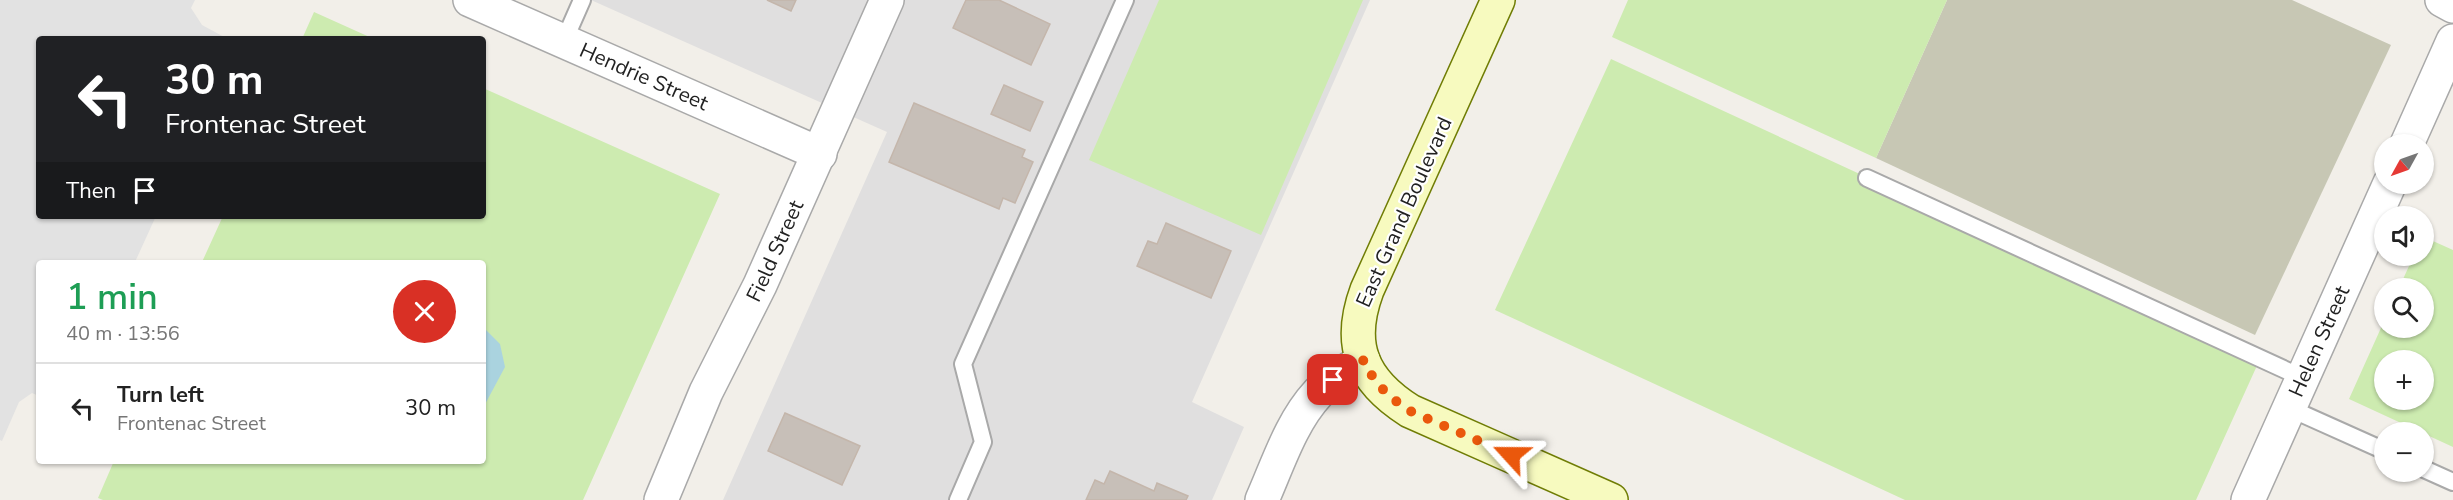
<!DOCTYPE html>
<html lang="en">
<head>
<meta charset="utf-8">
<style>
  :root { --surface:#fff; --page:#f6f6f6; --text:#222; --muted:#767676; --line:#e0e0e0 }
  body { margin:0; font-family:"Nunito Sans",sans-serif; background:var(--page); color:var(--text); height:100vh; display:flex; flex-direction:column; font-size:22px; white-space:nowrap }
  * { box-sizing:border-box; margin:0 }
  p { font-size:20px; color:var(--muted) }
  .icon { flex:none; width:33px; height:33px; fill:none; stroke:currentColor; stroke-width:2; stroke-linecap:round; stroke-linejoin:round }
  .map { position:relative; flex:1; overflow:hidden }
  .side { position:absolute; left:36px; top:260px; width:450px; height:204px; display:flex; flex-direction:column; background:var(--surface); border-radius:6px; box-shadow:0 2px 4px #0004 }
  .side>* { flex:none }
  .guide { position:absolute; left:36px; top:36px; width:450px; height:183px; border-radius:6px; box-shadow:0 2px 4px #0004; background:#202124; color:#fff; overflow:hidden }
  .needle { width:39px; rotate:230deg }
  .tools { position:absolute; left:2374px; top:134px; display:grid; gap:12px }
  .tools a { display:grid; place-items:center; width:60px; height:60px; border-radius:50%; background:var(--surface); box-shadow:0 2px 4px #0004; font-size:30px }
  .pin { position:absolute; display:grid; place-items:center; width:51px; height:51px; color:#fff; margin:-26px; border-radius:12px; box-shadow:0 3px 9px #0006 }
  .me { position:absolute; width:66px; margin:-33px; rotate:294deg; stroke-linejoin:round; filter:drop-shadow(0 0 4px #0008) }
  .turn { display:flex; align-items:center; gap:21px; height:126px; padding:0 30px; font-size:27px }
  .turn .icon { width:78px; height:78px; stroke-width:2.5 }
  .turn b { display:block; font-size:42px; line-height:51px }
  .then { display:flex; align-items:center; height:57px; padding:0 30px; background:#0003; gap:12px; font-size:22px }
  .round { display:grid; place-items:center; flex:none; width:63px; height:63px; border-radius:32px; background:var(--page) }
  .overview { display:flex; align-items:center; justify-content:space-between; height:102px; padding:0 30px }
  h1 { font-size:36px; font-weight:600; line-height:45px; color:#1e9e55 }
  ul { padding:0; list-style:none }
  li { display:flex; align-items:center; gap:18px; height:90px; padding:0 30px; border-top:2px solid var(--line) }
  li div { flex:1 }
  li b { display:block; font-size:22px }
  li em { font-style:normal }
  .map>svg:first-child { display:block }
</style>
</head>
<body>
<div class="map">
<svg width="2453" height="500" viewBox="0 0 2453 500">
  <rect width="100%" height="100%" fill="#f2efe9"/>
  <path fill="#e0dfdf" d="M591 0H1370L1192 402 1244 427 1212 500H723L887 132Z"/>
  <path fill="#c7c7b4" d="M1947 0H2292L2391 45 2255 335 1876 158Z"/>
  <path fill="#cdebb0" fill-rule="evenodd" d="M1159 0H1363L1261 235 1089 160Z
    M1628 0H1947L1876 158 1612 37Z
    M314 12 374 39H302Z
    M1611 59 2260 359 2196 500H1905L1495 310Z
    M483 88 720 194 583 500H103L98 498 114 461 483 460V262H202L223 216H483Z
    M2424 237 2453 250V447L2349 399 2385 319V327H2424V288H2399L2414 255H2424ZM2385 360H2424V399H2385Z"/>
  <path fill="#e2e2e2" d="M0 0H195L191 8 202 25 228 39H39V216H156L135 262H39V396L32 393 19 402 2 441 0 440Z"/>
  <path fill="#aad3df" d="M483 327 500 344 505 367 483 408Z"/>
  <path fill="#c7bfb8" stroke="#c4b6ab" stroke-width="1.5" d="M767 0H796L791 11Z
    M966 0H999L1050 24 1031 65 953 28Z
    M1004 85 1043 102 1030 131 991 114Z
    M914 103 1025 150 1022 157 1033 162 1015 203 1003 198 999 209 889 162Z
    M1166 223 1231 251 1211 298 1137 266 1148 241 1157 244Z
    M785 413 860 446 842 485 768 451Z
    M1110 471 1154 491 1157 483 1188 496 1186 500H1086L1095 480 1104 484Z"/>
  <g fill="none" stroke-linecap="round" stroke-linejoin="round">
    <g stroke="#a9a9a9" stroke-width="20">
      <path id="service" d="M564 41 582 0
        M1867 178 2303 378
        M2289 408 2385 451
        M2424 469 2453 482
        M958 500 983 442 963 364 1125 0"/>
    </g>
    <g stroke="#a9a9a9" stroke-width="36">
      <g id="minor">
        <path id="s1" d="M470 0 820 154"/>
        <path d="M2442 0 2453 6"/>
        <path d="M2407 144 2453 41"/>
        <path id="s2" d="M661 500 706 392 760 285 887 0"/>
        <path id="s3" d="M2248 500 2390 183"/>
      </g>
    </g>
    <g stroke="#a9a9a9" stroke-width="36">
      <path id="tertiary" d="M1262 500C1278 464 1291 422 1318 393 1331 380 1348 370 1363 360"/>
    </g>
    <g stroke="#707d05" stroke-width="36">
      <path id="secondary" d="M1498 0 1367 290C1347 344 1361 380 1410 411L1611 500"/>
    </g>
    <use href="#service" stroke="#fff" stroke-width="16"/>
    <use href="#minor" stroke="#fff" stroke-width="33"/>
    <use href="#tertiary" stroke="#fff" stroke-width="33"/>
    <use href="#secondary" stroke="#f7fabf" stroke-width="33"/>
  </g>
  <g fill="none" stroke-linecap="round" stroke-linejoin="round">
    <path stroke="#ea580c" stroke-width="10" stroke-dasharray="0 18" d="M1333 380 1364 360C1373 383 1390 398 1410 411L1511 455"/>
  </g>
  <g text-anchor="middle" stroke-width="4.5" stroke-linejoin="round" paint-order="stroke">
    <g font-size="21" fill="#222" stroke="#fff">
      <text dy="7" stroke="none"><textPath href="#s1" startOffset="190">Hendrie Street</textPath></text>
      <text transform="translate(1404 212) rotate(-66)" y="7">East Grand Boulevard</text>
      <text dy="7" stroke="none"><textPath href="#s2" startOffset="274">Field Street</textPath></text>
      <text dy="7" stroke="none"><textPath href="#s3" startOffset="174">Helen Street</textPath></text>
    </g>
  </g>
</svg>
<div class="tools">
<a><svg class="needle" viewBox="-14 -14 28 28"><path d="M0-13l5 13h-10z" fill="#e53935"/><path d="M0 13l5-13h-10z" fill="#767676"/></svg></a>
<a><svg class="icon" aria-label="sound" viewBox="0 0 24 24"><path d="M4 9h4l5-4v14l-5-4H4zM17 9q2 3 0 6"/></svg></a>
<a><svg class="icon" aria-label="search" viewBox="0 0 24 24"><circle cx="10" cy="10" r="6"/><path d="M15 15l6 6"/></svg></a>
<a>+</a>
<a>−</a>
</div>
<div class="pin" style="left:1333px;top:380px;background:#d93025"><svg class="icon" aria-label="arrive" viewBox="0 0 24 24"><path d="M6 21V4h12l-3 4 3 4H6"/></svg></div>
<svg class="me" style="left:1511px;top:455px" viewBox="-20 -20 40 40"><path d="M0-17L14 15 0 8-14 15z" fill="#ea580c" stroke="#fff" stroke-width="4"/></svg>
<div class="guide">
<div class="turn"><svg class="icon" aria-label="left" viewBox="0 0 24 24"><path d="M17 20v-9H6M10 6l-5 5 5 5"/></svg><div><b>30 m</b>Frontenac Street</div></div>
<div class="then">Then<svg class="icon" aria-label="arrive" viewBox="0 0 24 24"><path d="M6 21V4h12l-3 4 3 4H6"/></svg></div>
</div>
<section class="side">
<div class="overview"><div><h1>1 min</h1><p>40 m · 13:56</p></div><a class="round" style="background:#d93025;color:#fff"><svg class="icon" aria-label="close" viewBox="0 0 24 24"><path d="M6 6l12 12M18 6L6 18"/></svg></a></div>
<ul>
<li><svg class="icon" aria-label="left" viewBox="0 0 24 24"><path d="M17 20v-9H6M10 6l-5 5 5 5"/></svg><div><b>Turn left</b><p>Frontenac Street</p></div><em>30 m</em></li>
</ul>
</section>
</div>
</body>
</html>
